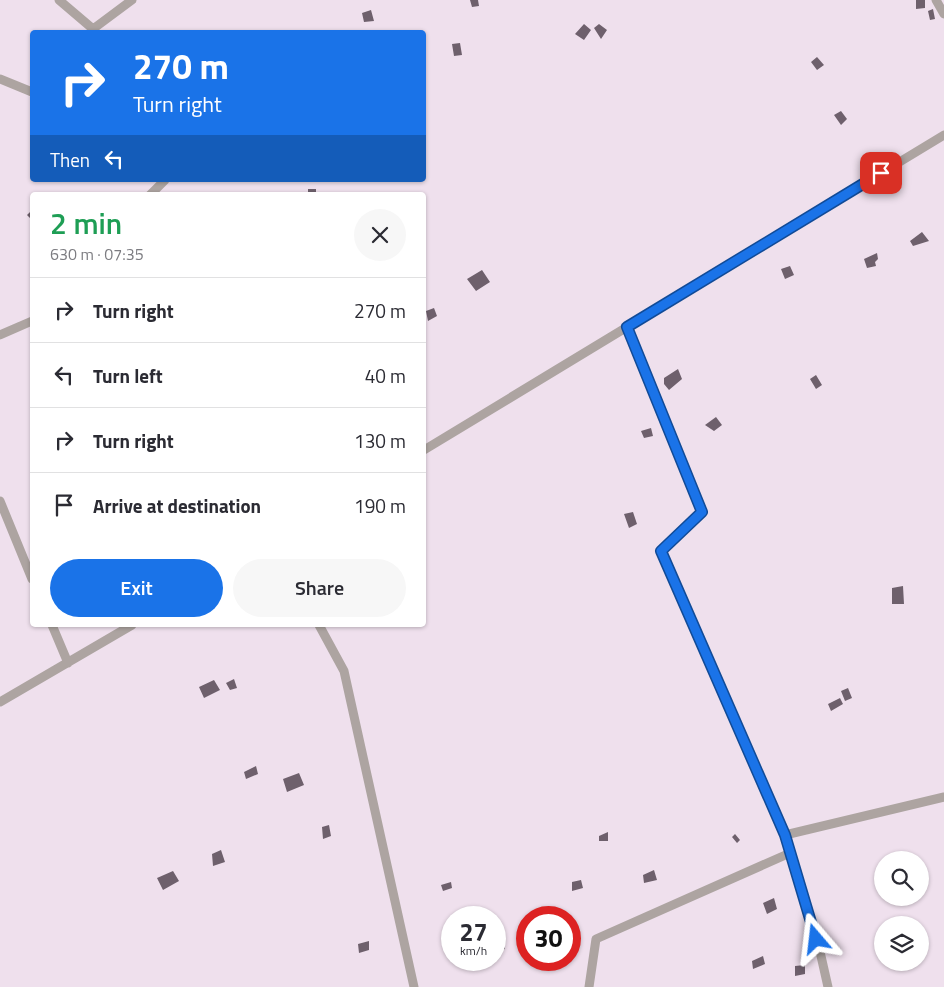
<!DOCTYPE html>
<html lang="en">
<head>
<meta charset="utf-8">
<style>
  :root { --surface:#fff; --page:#f7f7f7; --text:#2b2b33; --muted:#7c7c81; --line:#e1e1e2; --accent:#1a73e8 }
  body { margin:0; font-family:"Titillium Web",sans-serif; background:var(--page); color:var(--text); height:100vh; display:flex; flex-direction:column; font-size:19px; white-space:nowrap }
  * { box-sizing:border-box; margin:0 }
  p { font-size:16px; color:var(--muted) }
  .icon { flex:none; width:28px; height:28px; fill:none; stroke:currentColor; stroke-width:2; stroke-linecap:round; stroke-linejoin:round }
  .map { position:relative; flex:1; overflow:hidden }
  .drawer { position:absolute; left:30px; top:192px; width:396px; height:435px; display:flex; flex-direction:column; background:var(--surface); border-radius:5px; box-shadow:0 1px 4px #0004 }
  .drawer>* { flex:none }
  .banner { position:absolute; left:30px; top:30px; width:396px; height:152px; border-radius:5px; box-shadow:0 1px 4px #0004; background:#1a73e8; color:#fff; overflow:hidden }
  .fabs { position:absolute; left:874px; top:851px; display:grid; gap:10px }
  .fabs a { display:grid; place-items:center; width:55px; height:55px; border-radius:50%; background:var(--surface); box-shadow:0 1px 4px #0004; font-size:25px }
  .speed { position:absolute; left:441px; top:906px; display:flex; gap:10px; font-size:25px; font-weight:700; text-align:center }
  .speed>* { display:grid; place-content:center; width:65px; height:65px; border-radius:50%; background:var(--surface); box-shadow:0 1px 4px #0004; line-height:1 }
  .speed small { font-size:12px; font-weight:400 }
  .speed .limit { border:8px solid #d22; background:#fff; color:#111 }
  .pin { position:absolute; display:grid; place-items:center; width:42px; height:42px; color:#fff; margin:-21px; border-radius:10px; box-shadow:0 2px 8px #0006 }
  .me { position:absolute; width:55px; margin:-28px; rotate:343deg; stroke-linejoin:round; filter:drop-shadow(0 0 4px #0008) }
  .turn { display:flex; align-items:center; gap:18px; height:105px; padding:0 20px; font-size:22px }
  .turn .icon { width:65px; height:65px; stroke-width:2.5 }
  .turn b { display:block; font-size:35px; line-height:42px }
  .then { display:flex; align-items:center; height:48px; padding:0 20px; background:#0003; gap:10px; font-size:19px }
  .round { display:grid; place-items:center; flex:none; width:52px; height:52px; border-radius:26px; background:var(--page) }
  .head { display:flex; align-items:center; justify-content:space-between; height:85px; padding:0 20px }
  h1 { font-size:30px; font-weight:600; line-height:38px; color:#1e9e55 }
  .action { display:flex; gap:10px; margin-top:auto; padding:10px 20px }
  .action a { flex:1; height:58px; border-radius:30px; background:var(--accent); color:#fff; font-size:20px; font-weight:600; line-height:58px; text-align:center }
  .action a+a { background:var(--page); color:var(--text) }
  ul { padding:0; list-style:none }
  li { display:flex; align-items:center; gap:15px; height:65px; padding:0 20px; border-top:1px solid var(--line) }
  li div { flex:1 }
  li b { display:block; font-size:19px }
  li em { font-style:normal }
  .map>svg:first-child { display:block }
</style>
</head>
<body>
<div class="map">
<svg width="944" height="987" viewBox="0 0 944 987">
  <rect width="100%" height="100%" fill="#efe0ed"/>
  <path fill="#6e606c" d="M470 0H478L479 6 472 7Z
    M916 0H925V8L916 9Z
    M933 9 935 19 930 20 928 11Z
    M371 10 374 21 364 22 362 13Z
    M584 24 591 30 584 40 575 34Z
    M599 24 607 30 601 39 594 28Z
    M460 43 462 55 454 56 452 44Z
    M817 57 824 65 817 70 811 62Z
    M841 111 847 119 841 125 834 115Z
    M308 189H316V195H308Z
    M32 210V220L27 215Z
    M922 232 929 241 913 246 910 241Z
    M877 253 878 259 875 262 876 266 867 268 864 259Z
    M790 266 794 275 785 279 781 269Z
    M482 270 490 282 476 291 467 279Z
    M434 308 437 316 428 321 426 311Z
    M678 369 682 379 669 390 664 384V378Z
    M816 375 822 385 816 389 810 379Z
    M716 417 722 425 714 431 705 425Z
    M651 428 653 436 644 438 641 431Z
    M633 512 637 524 629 528 624 514Z
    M903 586 904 604H892V588Z
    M234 679 237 688 230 690 226 683Z
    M214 680 220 690 204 698 199 687Z
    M848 688 852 698 845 701 841 691Z
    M840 698 843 704 831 711 828 704Z
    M256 766 258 774 246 779 244 772Z
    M299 773 304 785 287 792 283 779Z
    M329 825 331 836 323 839 322 827Z
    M608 832V841H599V836Z
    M735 834 740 840 737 843 732 837Z
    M221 850 225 862 213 866 212 854Z
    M654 870 657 880 644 883 643 875Z
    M173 871 179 881 163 890 157 878Z
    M581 880 583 888 572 891V882Z
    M451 882 452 888 443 891 441 885Z
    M774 898 777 909 767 914 763 903Z
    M369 941V950L359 953 358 944Z
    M502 941 505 949 495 951V942Z
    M763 956 765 964 753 969 752 961Z
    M805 965V974L795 976V966Z"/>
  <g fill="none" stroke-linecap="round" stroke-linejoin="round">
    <path stroke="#ada4a1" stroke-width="9" d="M59 0 93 29 132 0
      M936 0 944 14
      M0 79 32 92
      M150 195 165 180
      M627 327 702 512 661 551 785 835
      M0 335 32 321
      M424 450 944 135
      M0 501 32 579
      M52 625 68 663
      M319 625 344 671 414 987
      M0 702 132 625
      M589 987 596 939 790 853
      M828 987 821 956 785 835 944 797"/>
  </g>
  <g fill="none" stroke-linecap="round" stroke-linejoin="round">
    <g stroke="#114b97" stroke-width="12">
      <path id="route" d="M816 939 785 835 661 551 702 512 627 327 881 173"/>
    </g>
    <use href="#route" stroke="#1a73e8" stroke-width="9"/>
  </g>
</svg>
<div class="fabs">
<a><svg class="icon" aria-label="search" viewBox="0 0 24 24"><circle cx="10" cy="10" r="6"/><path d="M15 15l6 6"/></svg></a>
<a><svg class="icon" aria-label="layers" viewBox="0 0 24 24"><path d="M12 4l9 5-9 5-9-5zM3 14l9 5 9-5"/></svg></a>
</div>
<div class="speed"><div>27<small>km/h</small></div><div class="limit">30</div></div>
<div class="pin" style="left:881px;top:173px;background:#d93025"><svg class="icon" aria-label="arrive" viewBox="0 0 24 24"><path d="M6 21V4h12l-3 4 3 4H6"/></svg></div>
<svg class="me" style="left:816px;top:939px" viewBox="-20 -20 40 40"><path d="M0-17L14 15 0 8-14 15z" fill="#1a73e8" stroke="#fff" stroke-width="4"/></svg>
<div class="banner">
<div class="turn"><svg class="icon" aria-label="right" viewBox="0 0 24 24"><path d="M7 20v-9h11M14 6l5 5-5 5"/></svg><div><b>270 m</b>Turn right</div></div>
<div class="then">Then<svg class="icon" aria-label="left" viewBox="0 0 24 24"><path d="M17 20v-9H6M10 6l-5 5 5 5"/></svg></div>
</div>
<section class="drawer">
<div class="head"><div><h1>2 min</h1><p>630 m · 07:35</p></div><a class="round"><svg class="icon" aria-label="close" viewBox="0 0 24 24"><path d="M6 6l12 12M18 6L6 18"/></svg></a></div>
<ul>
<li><svg class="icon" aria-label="right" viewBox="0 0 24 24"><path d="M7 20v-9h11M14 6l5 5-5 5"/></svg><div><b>Turn right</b></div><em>270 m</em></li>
<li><svg class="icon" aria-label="left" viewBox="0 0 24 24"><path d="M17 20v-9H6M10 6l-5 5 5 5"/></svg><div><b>Turn left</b></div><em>40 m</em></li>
<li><svg class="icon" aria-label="right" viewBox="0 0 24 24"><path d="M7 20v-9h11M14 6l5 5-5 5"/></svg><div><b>Turn right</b></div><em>130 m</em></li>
<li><svg class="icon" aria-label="arrive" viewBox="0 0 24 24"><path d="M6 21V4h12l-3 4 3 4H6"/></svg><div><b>Arrive at destination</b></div><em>190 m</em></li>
</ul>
<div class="action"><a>Exit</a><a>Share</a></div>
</section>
</div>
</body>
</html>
